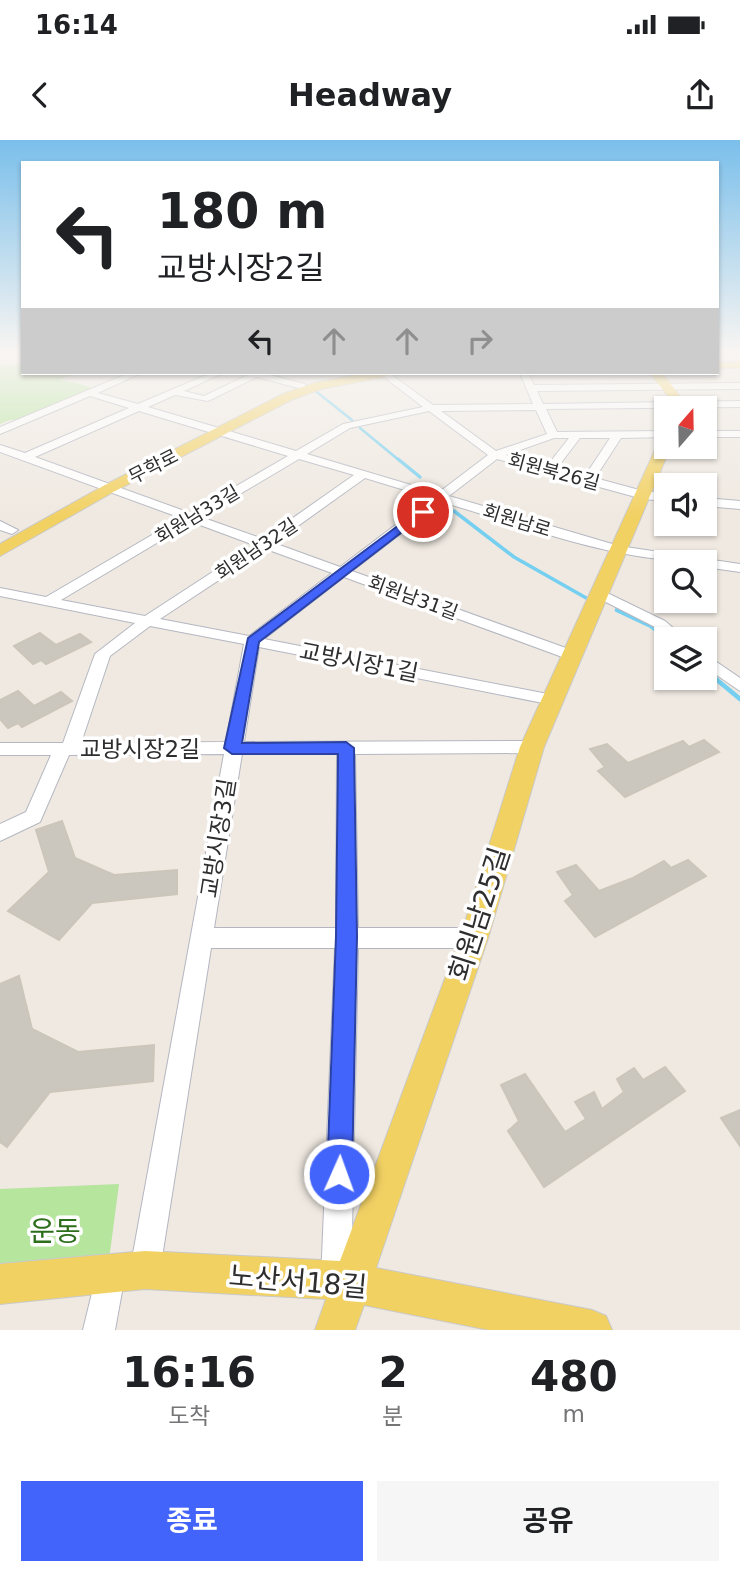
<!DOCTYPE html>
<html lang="ko">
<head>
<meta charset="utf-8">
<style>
  :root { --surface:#fff; --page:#f6f6f6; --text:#202124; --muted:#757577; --accent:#4264fb }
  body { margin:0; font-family:"DejaVu Sans","Noto Sans KR",sans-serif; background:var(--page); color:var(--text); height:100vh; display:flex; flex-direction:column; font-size:26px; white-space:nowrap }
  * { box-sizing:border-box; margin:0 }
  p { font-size:23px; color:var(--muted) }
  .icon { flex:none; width:38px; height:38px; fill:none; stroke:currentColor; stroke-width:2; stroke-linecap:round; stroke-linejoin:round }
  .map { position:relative; height:1190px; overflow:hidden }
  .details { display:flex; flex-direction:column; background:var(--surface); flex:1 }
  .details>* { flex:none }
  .top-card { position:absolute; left:21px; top:21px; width:698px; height:214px; border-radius:0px; box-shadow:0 2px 5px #0004; background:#fff; color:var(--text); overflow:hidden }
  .needle { width:46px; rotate:20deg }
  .controls { position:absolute; left:654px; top:256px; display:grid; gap:14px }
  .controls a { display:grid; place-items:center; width:63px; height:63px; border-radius:0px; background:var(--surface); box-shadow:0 2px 5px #0004; font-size:35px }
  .pin { position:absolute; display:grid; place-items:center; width:60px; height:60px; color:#fff; margin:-30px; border:4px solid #fff; border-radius:50%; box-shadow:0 2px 7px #0007 }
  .me { position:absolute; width:77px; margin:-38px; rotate:2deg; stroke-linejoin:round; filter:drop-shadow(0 0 5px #0008) }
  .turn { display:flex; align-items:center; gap:24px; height:147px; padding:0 21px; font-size:32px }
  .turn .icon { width:91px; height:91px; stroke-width:2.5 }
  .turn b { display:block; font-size:49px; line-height:60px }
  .lanes { display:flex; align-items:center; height:66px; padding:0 21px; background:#0003; justify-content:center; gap:35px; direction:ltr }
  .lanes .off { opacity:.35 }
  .eta { display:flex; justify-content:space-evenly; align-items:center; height:119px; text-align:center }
  .eta b { font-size:42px; font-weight:700; line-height:49px }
  .action { display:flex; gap:14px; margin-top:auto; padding:14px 21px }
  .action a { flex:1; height:80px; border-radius:0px; background:var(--accent); color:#fff; font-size:28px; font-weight:700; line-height:80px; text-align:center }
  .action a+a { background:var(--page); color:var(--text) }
  .status { display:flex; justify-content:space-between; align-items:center; height:49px; padding:0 35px; background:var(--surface); direction:ltr }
  .status svg { height:19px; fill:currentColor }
  header { display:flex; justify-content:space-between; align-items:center; height:91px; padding:0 21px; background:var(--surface); font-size:32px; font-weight:700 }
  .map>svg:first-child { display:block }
</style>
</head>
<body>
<div class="status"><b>16:14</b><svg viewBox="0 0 49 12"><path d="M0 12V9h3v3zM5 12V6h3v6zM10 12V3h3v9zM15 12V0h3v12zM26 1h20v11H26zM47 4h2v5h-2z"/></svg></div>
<header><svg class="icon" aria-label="back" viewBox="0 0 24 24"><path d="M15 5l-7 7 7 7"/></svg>Headway<svg class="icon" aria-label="share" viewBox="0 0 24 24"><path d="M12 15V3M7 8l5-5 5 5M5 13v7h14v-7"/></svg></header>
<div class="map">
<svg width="740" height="1190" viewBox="0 0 740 1190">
  <rect width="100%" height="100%" fill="#efe9e1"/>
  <path fill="#b6e59e" d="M23 224V233H76L59 240 77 243 98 250 26 280H10L0 284V226Z
    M119 1044 107 1135 0 1136V1049Z"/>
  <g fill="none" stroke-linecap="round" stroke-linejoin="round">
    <path stroke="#75cff0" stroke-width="2.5" d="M267 233 313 249 352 280
      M360 288 400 321"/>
    <path stroke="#75cff0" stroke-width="3.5" d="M398 319 420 337
      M454 371 514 417 588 459"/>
    <path stroke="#75cff0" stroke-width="4.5" d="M617 470 651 486 667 499
      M705 530 740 559"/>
  </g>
  <path fill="#cbc7bf" stroke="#cbc5ba" stroke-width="2" d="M40 493 56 505 80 494 91 502 46 524 41 520 33 524 14 506Z
    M18 551 34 566 61 552 72 561 22 587 18 583 8 588 0 579V560Z
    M704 600 719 612 625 657 598 631 605 627 590 609 607 604 628 623 683 601 689 607Z
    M62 681 75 718 114 735 177 730V754L92 763 59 800 8 771 49 732 36 690Z
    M688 720 706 736 595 797 565 761 573 755 557 732 576 725 599 751 633 738 664 721 671 728Z
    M19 836 32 889 78 912 154 905 153 941 50 952 7 1007 0 1002V844Z
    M665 927 685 951 544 1047 508 991 519 981 501 945 525 934 565 992 586 979 575 962 594 952 602 969 624 952 617 939 634 928 643 940Z
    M740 970V1006L721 978Z"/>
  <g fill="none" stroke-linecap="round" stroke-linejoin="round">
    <g stroke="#b4b7c1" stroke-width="2">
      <path id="minor" d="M129 233H141L98 253 138 264 211 233H223L184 251 204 256 248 235 247 233H261L305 244V248L302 249 257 237 208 261 175 255 148 267 296 311 343 284 423 267 379 233H389L433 265 533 264 520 233H528L534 245 740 243V249L537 251 543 264 740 261V267L546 269 557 292 667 291V297L621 298 595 338 643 351 667 353V361L643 359 497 319 449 356 619 406 740 424V432L705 427V422C614 422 528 387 442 362L352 431 577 512 579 515 577 518H565L344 437 264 499 553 555 559 556 561 560 559 564 553 565 259 507 244 602 532 601 541 607 532 613 355 614 358 788H474L482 791 485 798 482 805 474 808H358L351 1140 347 1151 336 1155 325 1151 321 1140 335 808H211L160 1130 156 1141 145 1145 134 1141 130 1130 224 614 69 615 40 682 0 701V684L26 672 51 615H0V603H63L95 514 135 483 0 456V448L46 457 181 378 0 312V305L25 313 129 268 90 256 0 294V287ZM536 270 547 294 496 311 441 271ZM139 271 288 316 190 373 35 317ZM429 271 488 315 438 353 307 314 350 288ZM554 298H569L547 326 506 315ZM580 298H610L585 336 557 328ZM299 319 354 335 263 399 201 377ZM365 338 431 358 340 427 274 403ZM192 382 254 405 145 476 61 460ZM266 409 332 433 249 496 160 479ZM150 486 244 504 226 602 81 603 110 516ZM242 614H337L336 788H214Z
        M705 291H740V297H705Z
        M705 358 740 361V369L705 366Z
        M0 381 18 390 12 394 0 390Z
        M601 450 665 481 686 499H669L655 487 596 457 594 454Z
        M705 514 740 538V551L705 527Z
        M110 1120 121 1124 125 1135 115 1190H83L99 1124Z"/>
    </g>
    <g stroke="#c9c9c9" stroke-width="2">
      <path id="major" d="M718 222H740V228H718Z
        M367 233H390L384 237 321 249 291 260 115 351 0 416V404L105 345 283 254 314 243Z
        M650 233H662L686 264V268H673L674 264Z
        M667 295V306H671L544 607 488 798 376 1128 592 1170 606 1176 612 1190H489L364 1165 355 1190H315L326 1159 145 1149 0 1164V1124L145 1111 340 1121 460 798 520 607 660 299Z"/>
    </g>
    <use href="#minor" fill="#fff" fill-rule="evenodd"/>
    <use href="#major" fill="#f2d163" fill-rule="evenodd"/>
  </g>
  <linearGradient id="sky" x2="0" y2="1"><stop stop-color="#7abfeb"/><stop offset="0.56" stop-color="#f8f5f2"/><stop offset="1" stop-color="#f8f5f2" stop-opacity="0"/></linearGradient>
  <rect width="740" height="377" fill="url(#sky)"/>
  <path fill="#4264fb" stroke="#2b41a3" stroke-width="2" d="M419 370 428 372 259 502 242 603 346 602 354 608 357 796 352 1034 348 1043 339 1047 330 1043 327 1034 336 796 338 614H232L224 608 248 498Z"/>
  <g text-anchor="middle" stroke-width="7" stroke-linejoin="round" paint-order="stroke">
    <g font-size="19" fill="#2e2e2e" stroke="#fff">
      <text transform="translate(153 326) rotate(-27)" y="7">무학로</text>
      <text transform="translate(554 331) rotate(15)" y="7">회원북26길</text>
      <text transform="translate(197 374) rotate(-31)" y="7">회원남33길</text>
      <text transform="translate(517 380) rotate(17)" y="7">회원남로</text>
      <text transform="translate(256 409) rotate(-34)" y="7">회원남32길</text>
      <text transform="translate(413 457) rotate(20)" y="7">회원남31길</text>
    </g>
    <g font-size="23" fill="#2e2e2e" stroke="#fff">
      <text transform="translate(359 522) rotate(11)" y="8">교방시장1길</text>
      <text x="140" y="617">교방시장2길</text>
      <text transform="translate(218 698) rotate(-81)" y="8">교방시장3길</text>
    </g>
    <g font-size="28" fill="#2e2e2e" stroke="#fff">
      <text transform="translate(479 774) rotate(-72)" y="10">회원남25길</text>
      <text transform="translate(298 1141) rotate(5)" y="10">노산서18길</text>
    </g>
    <g font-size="28" fill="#2c6e1b" stroke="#fff">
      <text x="55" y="1101">운동</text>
    </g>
  </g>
</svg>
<div class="controls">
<a><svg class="needle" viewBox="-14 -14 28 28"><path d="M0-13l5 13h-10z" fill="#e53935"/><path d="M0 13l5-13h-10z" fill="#757577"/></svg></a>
<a><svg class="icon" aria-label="sound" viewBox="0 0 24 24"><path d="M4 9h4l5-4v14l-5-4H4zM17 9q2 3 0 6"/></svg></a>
<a><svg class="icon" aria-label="search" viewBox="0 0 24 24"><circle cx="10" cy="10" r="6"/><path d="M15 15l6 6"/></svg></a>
<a><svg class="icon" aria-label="layers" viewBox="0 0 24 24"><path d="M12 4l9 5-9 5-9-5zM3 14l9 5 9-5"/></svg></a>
</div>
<div class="pin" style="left:423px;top:372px;background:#d93025"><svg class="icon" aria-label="arrive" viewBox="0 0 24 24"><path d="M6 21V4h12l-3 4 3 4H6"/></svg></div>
<svg class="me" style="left:339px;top:1034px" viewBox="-20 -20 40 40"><circle r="17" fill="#4264fb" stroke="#fff" stroke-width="3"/><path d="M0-11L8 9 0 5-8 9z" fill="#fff"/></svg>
<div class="top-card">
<div class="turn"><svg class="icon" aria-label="left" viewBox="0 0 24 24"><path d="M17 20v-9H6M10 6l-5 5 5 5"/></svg><div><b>180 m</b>교방시장2길</div></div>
<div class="lanes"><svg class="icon" aria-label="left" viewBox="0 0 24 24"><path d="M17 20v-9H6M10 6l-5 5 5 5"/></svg><svg class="icon off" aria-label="ahead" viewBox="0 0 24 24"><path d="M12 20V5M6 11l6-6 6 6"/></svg><svg class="icon off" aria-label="ahead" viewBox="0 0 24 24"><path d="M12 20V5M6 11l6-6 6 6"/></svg><svg class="icon off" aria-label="right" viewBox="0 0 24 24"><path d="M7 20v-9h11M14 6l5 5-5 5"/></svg></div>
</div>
</div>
<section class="details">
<div class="eta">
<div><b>16:16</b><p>도착</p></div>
<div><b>2</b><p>분</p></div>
<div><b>480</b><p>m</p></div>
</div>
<div class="action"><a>종료</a><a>공유</a></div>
</section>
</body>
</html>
